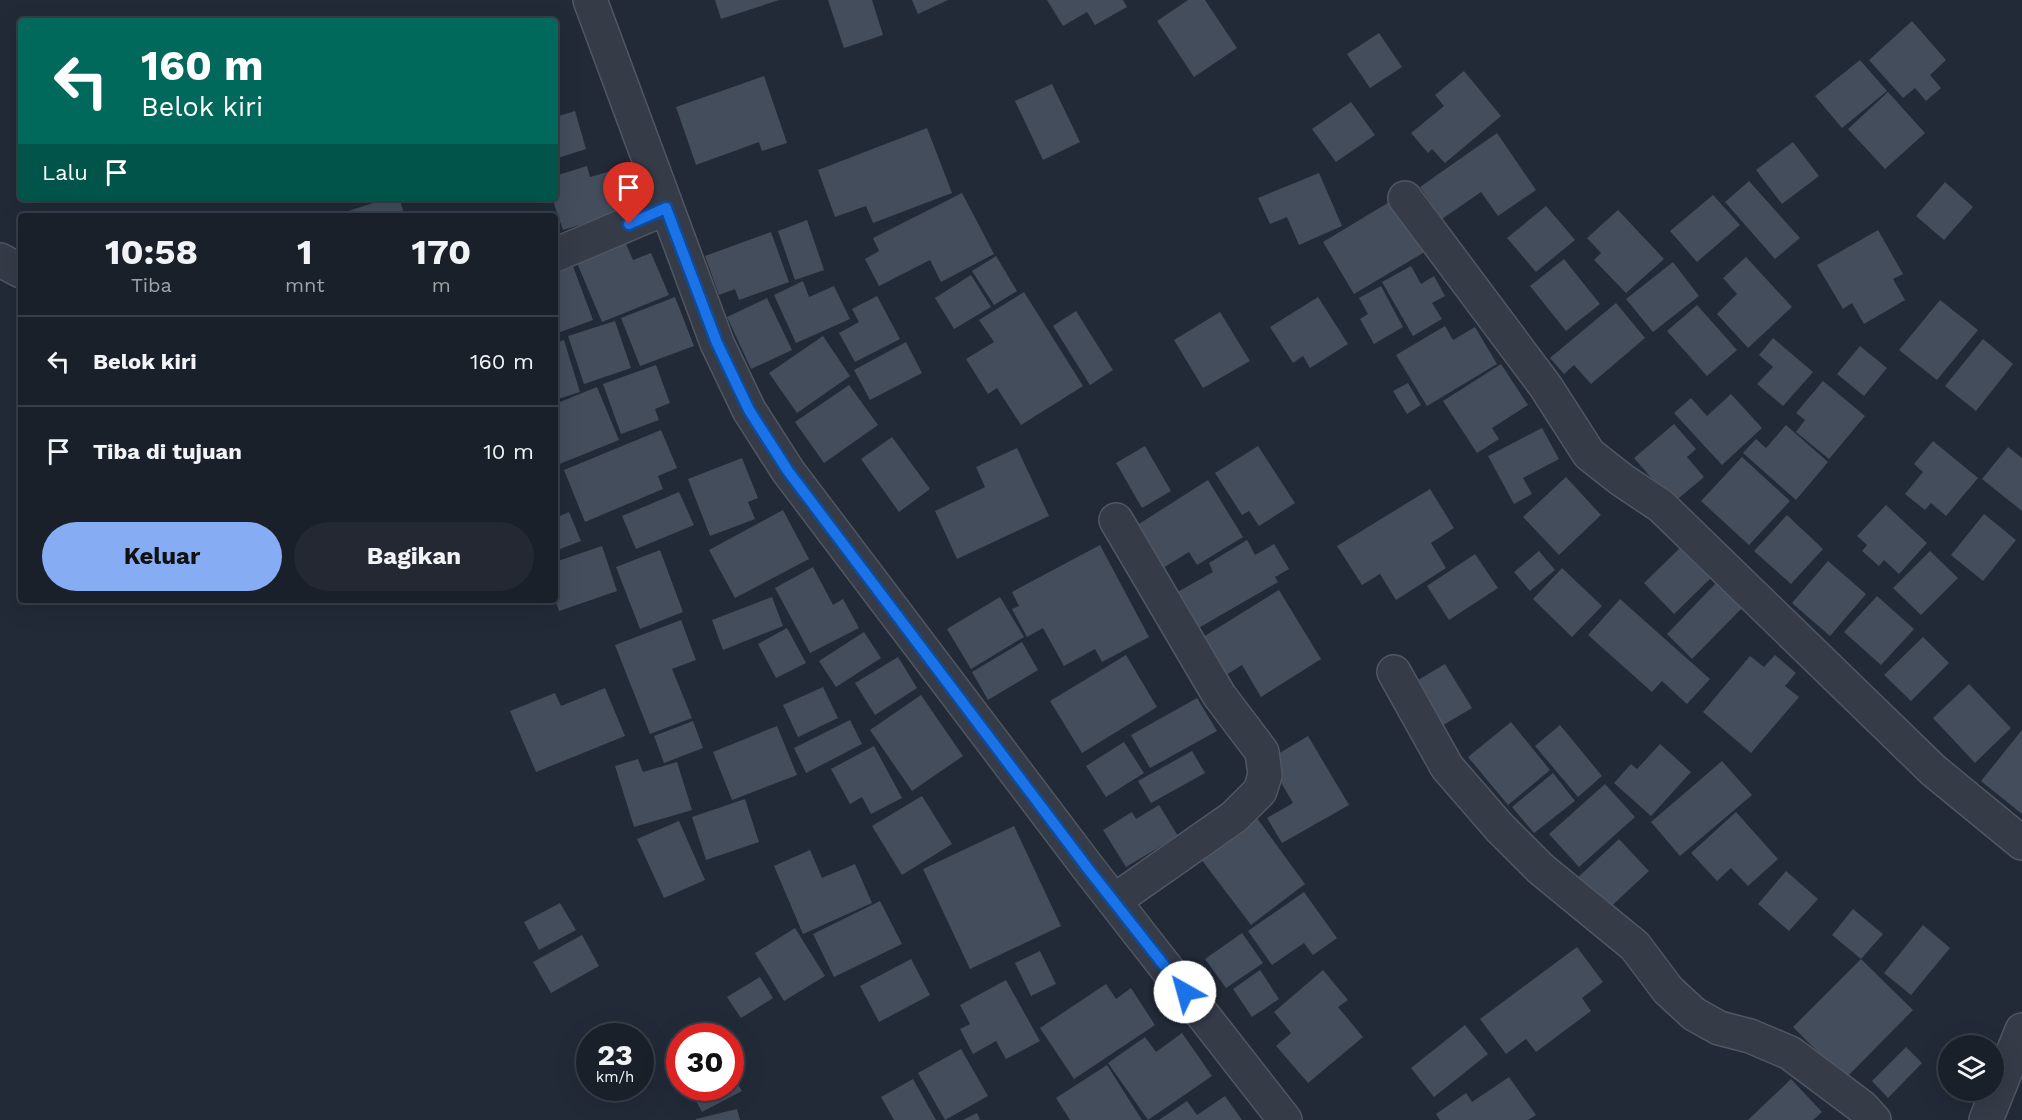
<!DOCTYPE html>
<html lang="id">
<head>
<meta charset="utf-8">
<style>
  :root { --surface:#1a202a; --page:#232832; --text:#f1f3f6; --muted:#9fa3a8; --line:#383e47; --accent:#86acf3 }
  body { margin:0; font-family:"Work Sans",sans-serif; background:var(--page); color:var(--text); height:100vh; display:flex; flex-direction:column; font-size:22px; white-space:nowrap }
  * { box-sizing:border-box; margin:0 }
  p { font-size:20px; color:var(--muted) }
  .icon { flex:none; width:33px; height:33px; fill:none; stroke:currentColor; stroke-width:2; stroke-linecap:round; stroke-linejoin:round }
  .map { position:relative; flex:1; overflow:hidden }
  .drawer { position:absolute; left:18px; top:213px; width:540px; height:390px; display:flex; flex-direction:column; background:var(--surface); border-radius:6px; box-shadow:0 6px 24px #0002,0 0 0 2px var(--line) }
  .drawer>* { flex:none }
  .banner { position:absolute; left:18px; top:18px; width:540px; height:183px; border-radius:6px; box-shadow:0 6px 24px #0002,0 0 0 2px var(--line); background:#00695c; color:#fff; overflow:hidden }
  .controls { position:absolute; left:1938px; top:1035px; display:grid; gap:12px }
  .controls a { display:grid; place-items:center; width:66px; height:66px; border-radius:50%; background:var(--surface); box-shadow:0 6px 24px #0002,0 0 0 2px var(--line); font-size:30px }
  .speed { position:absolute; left:576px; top:1023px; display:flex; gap:12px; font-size:30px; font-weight:700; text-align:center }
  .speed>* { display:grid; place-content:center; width:78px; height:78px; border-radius:50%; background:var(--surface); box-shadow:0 6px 24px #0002,0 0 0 2px var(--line); line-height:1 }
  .speed small { font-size:15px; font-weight:400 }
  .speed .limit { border:9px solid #d22; background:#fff; color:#111 }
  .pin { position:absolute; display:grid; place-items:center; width:51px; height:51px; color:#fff; margin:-62px -26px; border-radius:50% 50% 50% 0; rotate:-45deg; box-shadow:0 0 6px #0007 }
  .pin .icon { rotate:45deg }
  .me { position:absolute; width:66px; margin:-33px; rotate:322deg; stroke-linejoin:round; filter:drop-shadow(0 0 4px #0008) }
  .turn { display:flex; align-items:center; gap:21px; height:126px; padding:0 24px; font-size:27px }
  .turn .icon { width:78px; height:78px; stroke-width:2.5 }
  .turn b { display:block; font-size:42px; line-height:51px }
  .then { display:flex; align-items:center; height:57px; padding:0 24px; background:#0003; gap:12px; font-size:22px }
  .eta { display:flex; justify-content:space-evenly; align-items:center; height:102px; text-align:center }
  .eta b { font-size:36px; font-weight:700; line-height:42px }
  .cta { display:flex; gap:12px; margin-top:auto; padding:12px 24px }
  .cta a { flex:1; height:69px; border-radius:36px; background:var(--accent); color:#111; font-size:24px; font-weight:700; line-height:69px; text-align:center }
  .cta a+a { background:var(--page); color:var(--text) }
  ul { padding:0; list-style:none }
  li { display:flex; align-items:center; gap:18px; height:90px; padding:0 24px; border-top:2px solid var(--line) }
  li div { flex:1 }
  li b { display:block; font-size:22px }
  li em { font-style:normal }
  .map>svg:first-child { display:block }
</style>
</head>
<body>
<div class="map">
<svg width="2022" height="1120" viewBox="0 0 2022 1120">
  <rect width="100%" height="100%" fill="#222a38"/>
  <path fill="#434d5c" d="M715 0H779L721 19Z
    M828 0H872L883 35 844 48Z
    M912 0H948L918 14Z
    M1047 0H1123L1127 7 1095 25 1087 12 1063 26Z
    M1188 0H1205L1237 48 1194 77 1157 21Z
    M1912 21 1946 60 1930 75 1941 88 1926 101 1915 88 1903 98 1869 60Z
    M1379 33 1402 67 1370 88 1347 54Z
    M1860 60 1887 91 1842 128 1815 96Z
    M1464 71 1501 116 1445 163 1432 149 1428 153 1411 133 1444 106 1435 95Z
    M764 76 787 143 762 151 759 142 696 165 676 107Z
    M1052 84 1080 142 1043 160 1015 101Z
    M1888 92 1925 133 1885 169 1848 129Z
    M1351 102 1375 135 1336 162 1312 129Z
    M575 111 586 149 555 159V117Z
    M927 128 952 193 873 223 866 206 835 217 818 170Z
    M1497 133 1536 190 1498 216 1481 192 1442 219 1420 187Z
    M1793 142 1819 176 1782 204 1756 170Z
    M587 166 590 177 626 167 638 207 563 230 552 198H555V176Z
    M1319 173 1342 226 1299 245 1287 217 1270 224 1258 198Z
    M1749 181 1800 238 1775 259 1725 202Z
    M1945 182 1973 207 1944 240 1916 216Z
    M962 193 994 254 941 282 930 260 879 286 865 259 879 251 873 238Z
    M1713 195 1740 225 1697 262 1670 231Z
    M389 198H399L405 216H343L342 213Z
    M1396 198 1428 250 1354 294 1323 242Z
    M1546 206 1575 240 1536 272 1507 238Z
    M1618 210 1664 259 1626 293 1594 260 1601 253 1587 238Z
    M807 220 824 270 795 280 778 231Z
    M1878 230 1903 274 1893 279 1905 300 1864 324 1852 303 1843 309 1817 265Z
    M771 232 789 282 739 300 735 289 719 295 705 256Z
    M622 235 633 260 651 253 669 295 602 322 574 256Z
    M996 256 1017 291 994 305 972 271Z
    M1746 257 1792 307 1748 348 1717 314 1737 294 1723 278Z
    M570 258 593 320 555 334V263Z
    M1564 259 1600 304 1566 331 1530 286Z
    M1673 262 1699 296 1653 332 1626 299Z
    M1411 266 1421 284 1434 276 1445 296 1432 303 1442 319 1413 336 1382 282Z
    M971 275 991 307 954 329 935 298Z
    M803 281 809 297 834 286 850 319 796 343 774 295Z
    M1381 286 1403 327 1374 344 1360 319 1368 314 1359 298Z
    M1024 292 1083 386 1021 425 997 388 988 394 966 359 994 342 979 320Z
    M877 296 900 339 855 362 839 333 859 322 852 309Z
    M675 297 694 346 640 366 621 318Z
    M1318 297 1348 344 1310 368 1303 356 1293 363 1270 327Z
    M767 298 792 350 751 369 727 317Z
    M1940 300 1978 330 1937 380 1899 350Z
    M1616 303 1645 338 1591 384 1574 365 1564 374 1550 358Z
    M1697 305 1737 350 1707 376 1667 331Z
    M1076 311 1113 370 1090 385 1053 326Z
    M1220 312 1250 361 1203 388 1174 340Z
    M615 321 631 368 584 384 568 336Z
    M1445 326 1453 340 1475 327 1497 364 1427 406 1396 355Z
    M823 336 850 376 797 413 769 373Z
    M1773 338 1813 372 1783 406 1757 384 1773 367 1759 355Z
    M1983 339 2013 364 1976 411 1945 386Z
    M564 340 580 392 555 400V343Z
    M906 342 922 373 870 400 854 370Z
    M1860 346 1887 368 1864 396 1837 374Z
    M1501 364 1528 405 1492 428 1499 439 1477 453 1443 401Z
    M656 365 670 403 655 409 659 420 621 434 603 384Z
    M1823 381 1865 416 1829 459 1796 432 1805 420 1796 413Z
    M1408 383 1421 405 1407 414 1393 391Z
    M849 385 878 425 824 463 795 422Z
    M597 387 619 440 557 465 555 461V404Z
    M1731 394 1762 428 1722 465 1674 413 1691 398 1707 416Z
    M1674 424 1696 449 1687 457 1704 477 1673 503 1634 458Z
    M1786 425 1828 462 1796 500 1743 453 1756 439 1766 448Z
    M1542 428 1559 459 1523 478 1532 494 1514 504 1488 456Z
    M661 430 677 468 658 476 663 489 585 522 564 470Z
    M892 437 930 489 899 512 861 459Z
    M1933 441 1978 478 1946 516 1931 503 1925 510 1905 494 1923 472 1914 464Z
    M1145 446 1171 491 1142 508 1116 463Z
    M1258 446 1295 503 1259 526 1249 511 1242 515 1215 473Z
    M2008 447 2022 458V511L1982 479Z
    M1017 448 1049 516 957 559 935 511 985 487 976 467Z
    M1742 457 1790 501 1749 545 1701 501Z
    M742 458 758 498 748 502 755 519 710 536 688 479Z
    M1566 477 1601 515 1559 555 1523 517Z
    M1208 480 1243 537 1197 565 1189 552 1158 571 1131 529Z
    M1430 489 1454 528 1431 543 1446 568 1396 600 1380 574 1362 585 1337 546Z
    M679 492 694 525 636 549 622 516Z
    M1886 505 1927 543 1899 574 1884 560 1879 566 1862 551 1867 545 1857 536Z
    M783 510 809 559 735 598 709 550Z
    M569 512 581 541 555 551V518Z
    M1984 514 2016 540 1983 581 1951 555Z
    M1787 515 1823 549 1791 584 1754 551Z
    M1247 540 1255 555 1274 544 1289 569 1275 577 1278 582 1195 630 1174 594 1213 572 1209 563Z
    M1100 545 1149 637 1102 662 1095 649 1064 666 1043 628 1027 637 1012 609 1019 606 1012 592Z
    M602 546 617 591 559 611 555 599V562Z
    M1682 546 1712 577 1674 614 1644 583Z
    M660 550 683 612 640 629 616 567Z
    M1539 551 1555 570 1530 591 1514 572Z
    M1930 551 1958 578 1921 615 1893 588Z
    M1475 554 1498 588 1449 620 1427 586Z
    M1828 561 1866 594 1830 636 1792 603Z
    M813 567 833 605 843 599 859 628 810 653 775 588Z
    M1562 568 1602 606 1572 637 1533 599Z
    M1718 581 1744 606 1692 659 1667 634Z
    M1279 590 1321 659 1261 697 1242 665 1223 677 1200 639Z
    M1877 596 1914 629 1881 665 1844 632Z
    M772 597 783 626 723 650 712 620Z
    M1000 597 1024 637 971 669 947 629Z
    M1620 599 1710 679 1687 704 1662 681 1652 692 1588 635Z
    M681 620 696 660 672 669 692 718 650 734 615 645Z
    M787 628 806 663 776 678 758 644Z
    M864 632 881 658 836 687 819 661Z
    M1923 637 1949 663 1911 701 1884 675Z
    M1022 642 1038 670 988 700 972 672Z
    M1126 655 1157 707 1082 753 1050 701Z
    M1775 655 1796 673 1785 686 1799 697 1751 753 1703 712 1750 656 1764 667Z
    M898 657 917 688 875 715 855 683Z
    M1445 664 1472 708 1440 727 1413 683Z
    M1969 684 2011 728 1975 763 1933 718Z
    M823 687 838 718 798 737 783 705Z
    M605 688 625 736 536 772 510 711 555 693 561 706Z
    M921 695 963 756 912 791 870 730Z
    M1197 698 1217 731 1150 768 1131 735Z
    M850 720 862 744 806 773 794 748Z
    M693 721 703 748 664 763 654 736Z
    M1511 722 1550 770 1508 805 1468 757Z
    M1560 725 1602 776 1578 797 1535 746Z
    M777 726 797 775 732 800 713 752Z
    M2022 730V814L1981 781Z
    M1308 736 1349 805 1282 843 1267 818 1293 803 1268 760Z
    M1124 742 1144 773 1106 797 1086 766Z
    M1660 744 1691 772 1651 816 1614 783 1631 764 1637 769Z
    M874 746 902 798 871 814 862 797 850 804 831 769Z
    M1192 751 1205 773 1151 803 1138 781Z
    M638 759 643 772 677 762 692 810 634 827 615 766Z
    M1722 761 1752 795 1680 856 1651 822Z
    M1553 773 1575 801 1534 833 1512 807Z
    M1605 784 1635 817 1579 867 1549 834Z
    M922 796 952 844 902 875 872 826Z
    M745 799 759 842 706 860 692 817Z
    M1159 805 1178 836 1126 867 1103 830 1132 812 1136 819Z
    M1736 812 1778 859 1748 886 1731 868 1717 881 1691 853Z
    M1257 818 1305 884 1251 925 1201 859Z
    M679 821 705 880 664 898 637 839Z
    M1014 826 1061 926 970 969 923 869Z
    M1619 839 1649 871 1603 914 1573 882Z
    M810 850 822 878 855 864 872 903 803 934 774 866Z
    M1786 871 1818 899 1789 931 1758 904Z
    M1304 892 1337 938 1313 955 1304 943 1272 965 1248 931Z
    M880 901 902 944 834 977 813 934Z
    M560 903 576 930 539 950 524 922Z
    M1853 909 1883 934 1861 959 1913 1010 1845 1079 1793 1027 1861 959 1832 935Z
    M1923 925 1950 948 1911 995 1884 973Z
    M795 928 825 976 784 1001 755 953Z
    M1242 933 1263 963 1226 988 1205 959Z
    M582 935 599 966 551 993 533 962Z
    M1577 947 1603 982 1582 998 1591 1011 1536 1052 1526 1039 1506 1054 1480 1019Z
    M1040 951 1056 984 1031 996 1015 963Z
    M911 959 930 995 879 1022 860 986Z
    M1260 970 1279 999 1252 1017 1233 989Z
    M1323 970 1348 1000 1338 1007 1363 1037 1308 1083 1276 1046 1291 1033 1274 1012Z
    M760 977 773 998 741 1018 727 997Z
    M1006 980 1040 1041 1006 1059 996 1041 973 1054 960 1029 970 1024 960 1005Z
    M1106 984 1116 999 1131 988 1155 1025 1074 1079 1040 1028Z
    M1465 1025 1488 1054 1434 1097 1411 1068Z
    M1182 1033 1212 1076 1148 1120 1108 1063 1145 1037 1156 1052Z
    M1906 1047 1922 1063 1888 1098 1872 1081Z
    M961 1049 988 1096 945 1120 918 1073Z
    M1107 1065 1142 1120H1070L1056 1098Z
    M730 1070 742 1091 702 1112 689 1088H730Z
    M1509 1077 1536 1115 1528 1120H1440L1436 1114 1466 1093 1472 1102Z
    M913 1079 936 1120H894L881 1097Z
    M1791 1079 1822 1112 1813 1120H1748Z
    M1225 1096 1242 1120H1159L1187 1101 1197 1115Z
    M737 1109 740 1120H696V1119Z
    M977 1113 980 1120H963Z"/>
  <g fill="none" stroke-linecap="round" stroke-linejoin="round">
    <g stroke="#505763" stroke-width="36">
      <path id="minor" d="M590 0 717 343 749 410 788 471 1089 869 1285 1120
        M1405 198 1546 387 1589 454 1622 480 1661 506 1933 770 2022 843
        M555 255 666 208
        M0 260 21 271
        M1394 672 1447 767 1499 827 1541 869 1635 946 1668 990 1694 1014 1719 1028 1750 1036 1790 1053 1862 1107 1874 1120
        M1114 901 1234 817 1260 791 1265 775 1262 752 1219 695 1116 520
        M1986 1120 2022 1030"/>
    </g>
    <use href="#minor" stroke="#353c48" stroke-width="33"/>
  </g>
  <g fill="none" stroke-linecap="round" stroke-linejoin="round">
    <g stroke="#114b97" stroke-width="15">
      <path id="route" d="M629 224 666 208 717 343 749 410 788 471 1089 870 1185 992"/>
    </g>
    <use href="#route" stroke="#1a73e8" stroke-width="10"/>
  </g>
</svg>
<div class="controls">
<a><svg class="icon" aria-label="layers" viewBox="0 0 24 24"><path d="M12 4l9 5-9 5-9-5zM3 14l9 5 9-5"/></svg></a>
</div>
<div class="speed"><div>23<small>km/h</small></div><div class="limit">30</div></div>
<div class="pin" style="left:629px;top:224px;background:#d93025"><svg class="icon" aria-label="arrive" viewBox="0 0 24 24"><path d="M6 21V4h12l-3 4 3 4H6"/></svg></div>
<svg class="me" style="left:1185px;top:992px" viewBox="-20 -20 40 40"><circle r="19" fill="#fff"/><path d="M0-13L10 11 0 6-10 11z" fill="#1a73e8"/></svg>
<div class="banner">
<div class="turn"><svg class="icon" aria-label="left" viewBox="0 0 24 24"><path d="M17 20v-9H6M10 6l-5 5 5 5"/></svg><div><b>160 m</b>Belok kiri</div></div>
<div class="then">Lalu<svg class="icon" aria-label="arrive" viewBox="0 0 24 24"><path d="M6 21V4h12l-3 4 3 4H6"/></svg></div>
</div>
<section class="drawer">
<div class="eta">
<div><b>10:58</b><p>Tiba</p></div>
<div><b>1</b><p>mnt</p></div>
<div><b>170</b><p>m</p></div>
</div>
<ul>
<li><svg class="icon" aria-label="left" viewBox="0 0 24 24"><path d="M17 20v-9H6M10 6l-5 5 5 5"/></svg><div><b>Belok kiri</b></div><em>160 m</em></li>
<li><svg class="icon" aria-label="arrive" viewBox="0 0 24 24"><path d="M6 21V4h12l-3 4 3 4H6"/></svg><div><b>Tiba di tujuan</b></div><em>10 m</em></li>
</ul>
<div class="cta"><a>Keluar</a><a>Bagikan</a></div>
</section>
</div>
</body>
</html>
